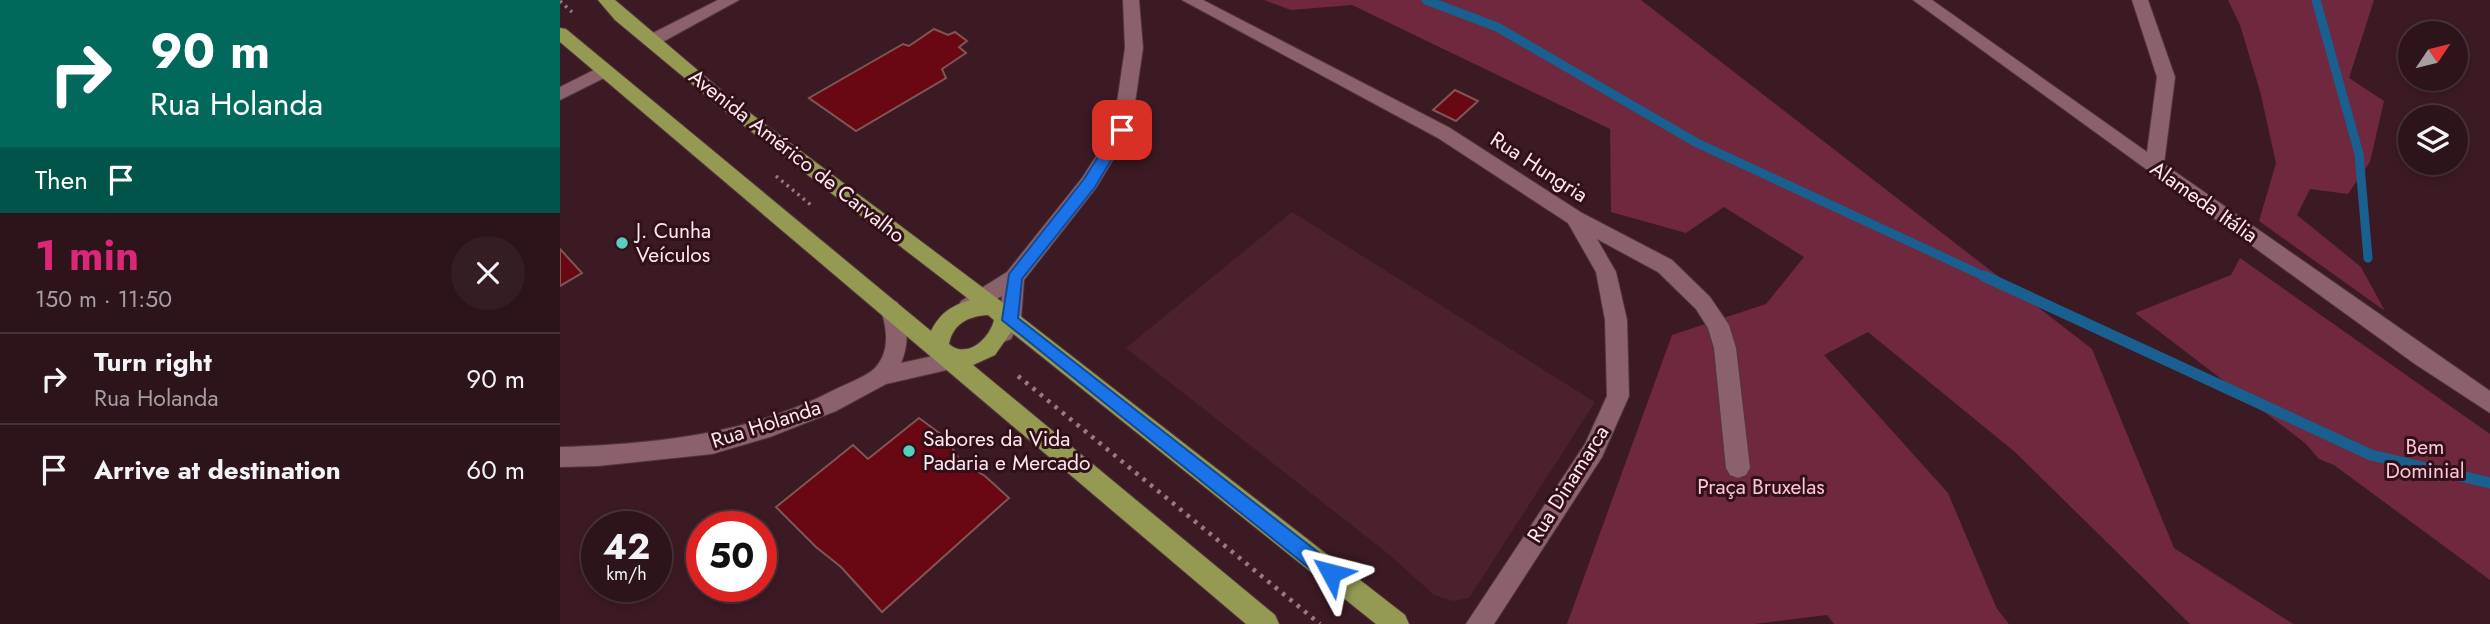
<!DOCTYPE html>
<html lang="en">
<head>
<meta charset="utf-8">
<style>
  :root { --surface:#2d141b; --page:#351d24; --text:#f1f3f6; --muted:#a79ea3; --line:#48333a; --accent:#db2777 }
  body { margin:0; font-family:Jost,sans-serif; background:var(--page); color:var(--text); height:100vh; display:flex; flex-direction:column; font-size:26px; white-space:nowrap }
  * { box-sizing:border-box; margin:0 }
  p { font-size:23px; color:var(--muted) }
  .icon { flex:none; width:38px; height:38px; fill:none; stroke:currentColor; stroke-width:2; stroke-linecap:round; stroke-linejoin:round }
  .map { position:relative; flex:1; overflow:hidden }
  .side { display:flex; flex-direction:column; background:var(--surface); width:560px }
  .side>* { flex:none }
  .banner { background:#00695c; color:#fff; overflow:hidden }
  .needle { width:46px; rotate:55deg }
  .tools { position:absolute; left:1838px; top:21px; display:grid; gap:14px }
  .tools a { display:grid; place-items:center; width:70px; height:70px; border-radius:50%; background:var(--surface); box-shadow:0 4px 10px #0003,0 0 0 2px var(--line); font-size:35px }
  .speed { position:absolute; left:21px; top:511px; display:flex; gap:14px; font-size:35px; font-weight:700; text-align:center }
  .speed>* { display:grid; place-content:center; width:91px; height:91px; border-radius:50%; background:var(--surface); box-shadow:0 4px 10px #0003,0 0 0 2px var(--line); line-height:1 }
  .speed small { font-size:18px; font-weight:400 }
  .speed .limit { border:10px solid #d22; background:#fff; color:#111 }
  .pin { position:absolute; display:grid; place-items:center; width:60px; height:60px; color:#fff; margin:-30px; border-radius:14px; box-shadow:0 4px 10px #0006 }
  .me { position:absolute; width:77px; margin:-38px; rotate:308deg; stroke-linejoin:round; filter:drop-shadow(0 0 5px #0008) }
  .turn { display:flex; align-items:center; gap:24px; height:147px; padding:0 35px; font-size:32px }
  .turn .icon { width:91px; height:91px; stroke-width:2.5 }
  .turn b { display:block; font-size:49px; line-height:60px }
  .then { display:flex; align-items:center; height:66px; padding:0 35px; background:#0003; gap:14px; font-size:26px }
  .round { display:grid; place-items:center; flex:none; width:74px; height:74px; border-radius:37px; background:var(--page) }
  .summary { display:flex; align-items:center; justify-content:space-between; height:119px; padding:0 35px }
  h1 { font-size:42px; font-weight:700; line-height:52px; color:var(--accent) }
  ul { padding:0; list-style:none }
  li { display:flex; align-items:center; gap:21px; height:91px; padding:0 35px; border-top:2px solid var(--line) }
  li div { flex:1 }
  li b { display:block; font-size:26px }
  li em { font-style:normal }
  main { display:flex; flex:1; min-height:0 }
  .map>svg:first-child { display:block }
</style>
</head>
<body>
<main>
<section class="side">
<div class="banner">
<div class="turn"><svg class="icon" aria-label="right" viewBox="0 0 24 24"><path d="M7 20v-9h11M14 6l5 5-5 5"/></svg><div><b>90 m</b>Rua Holanda</div></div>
<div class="then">Then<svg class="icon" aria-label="arrive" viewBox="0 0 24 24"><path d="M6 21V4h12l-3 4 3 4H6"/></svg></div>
</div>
<div class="summary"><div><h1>1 min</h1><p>150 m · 11:50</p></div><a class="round"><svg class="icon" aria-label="close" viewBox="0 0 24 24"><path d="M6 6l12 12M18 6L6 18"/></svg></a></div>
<ul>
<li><svg class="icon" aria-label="right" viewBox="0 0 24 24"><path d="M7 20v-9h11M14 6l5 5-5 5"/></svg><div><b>Turn right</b><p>Rua Holanda</p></div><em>90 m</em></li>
<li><svg class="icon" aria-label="arrive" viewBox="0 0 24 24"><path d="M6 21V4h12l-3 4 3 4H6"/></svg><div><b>Arrive at destination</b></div><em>60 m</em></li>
</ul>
</section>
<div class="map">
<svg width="1930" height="624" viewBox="0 0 1930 624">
  <rect width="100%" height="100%" fill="#3c1a24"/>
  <path fill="#4b212d" d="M732 212 1035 402 909 598 893 601 874 595 831 556 566 348Z"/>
  <path fill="#6f283e" d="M704 0H1081L1532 349 1614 548 1733 624H1630L1455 452 1308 332 1264 355 1388 493 1437 609 1449 624H1274L1267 615 1194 624H1007L1112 335 1206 304 1244 257 1164 207 1126 233 1051 212 1050 129 792 5 731 10Z
    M1668 0H1814L1789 78 1824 101 1810 162 1788 194 1750 189 1737 215 1801 267 1825 311 1699 221 1716 163 1700 91 1680 25Z
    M1680 258 1930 434V580L1774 465 1759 459 1745 443 1575 313 1671 275Z"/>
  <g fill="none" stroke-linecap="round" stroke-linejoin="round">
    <path stroke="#195f8f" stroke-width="9" d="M866 0 937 27 1137 143 1428 278
      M1756 0 1799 154 1808 258"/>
    <path stroke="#195f8f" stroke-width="11" d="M1424 276 1811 455 1930 483"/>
  </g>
  <path fill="#690812" stroke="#7f5653" stroke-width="2" d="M374 29 388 35 395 32 407 41 399 47 406 53 382 69 386 78 296 131 249 98 343 44 349 46Z
    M895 90 918 101 896 121 873 110Z
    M0 249 22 273 0 286Z
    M359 418 386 438 401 462 425 476 449 498 322 612 281 567 256 547 216 507 293 445 308 459Z"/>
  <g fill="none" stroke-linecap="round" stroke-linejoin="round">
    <g stroke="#52363e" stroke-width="2">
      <path id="minor" d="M158 0H179L97 45 91 46 83 41 85 37Z
        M563 0H579L583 48 571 130 536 188 464 280 461 320 451 339 443 342 435 339 432 333 439 320 442 296 408 315 401 313 398 307 401 301 447 272 522 178 553 130 565 48Z
        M622 0H643L890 128 1022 213 1112 260 1150 297 1169 325 1176 348 1190 468 1186 475 1178 478 1170 475 1166 468 1154 348 1148 328 1136 309 1098 272 1037 239 1056 272 1067 320 1069 396 1042 457 934 624H906L1025 444 1047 396 1045 320 1036 272 1008 223 878 138Z
        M1353 0H1372L1587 152 1597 77 1572 0H1588L1615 77 1604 164 1930 391V413L1855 364Z
        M44 65 50 67 53 71 50 75 0 100V87Z
        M330 300 337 302C348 322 350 342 341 363L405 349 413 352 416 358 413 364 326 384 276 411 210 437 152 454 38 466 0 467V447C95 444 191 434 276 389 288 383 305 377 314 369 331 352 327 327 320 308L323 302Z"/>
    </g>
    <g stroke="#52363e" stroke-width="2">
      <path id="major" d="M38 0H55L174 101 446 305 845 615 849 624H816L451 332 435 355 413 365 715 615 719 624H686L0 42V28L6 29 371 331C380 313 391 306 410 300L162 109 55 20ZM428 315 434 320C430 338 407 360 389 344 393 324 408 316 428 315Z"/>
    </g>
    <path stroke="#967a81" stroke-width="3.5" stroke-dasharray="2.5 4.5" stroke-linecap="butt" d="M0 1 12 12
      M216 176 252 206"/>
    <path stroke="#967a81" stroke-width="4.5" stroke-dasharray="3.5 6" stroke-linecap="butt" d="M458 376 760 624"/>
    <use href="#minor" fill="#8b626c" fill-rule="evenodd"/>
    <use href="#major" fill="#959a52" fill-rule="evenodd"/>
  </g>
  <path fill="#1a73e8" stroke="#114b97" stroke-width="2" d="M562 126 569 130 535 187 462 279 458 318 777 567 780 573 777 580 771 582 764 580 442 320 449 274 524 179 557 127Z"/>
  <g fill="#59cebf" stroke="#32101a" stroke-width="2.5">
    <circle cx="62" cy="243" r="7"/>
    <circle cx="349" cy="451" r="7"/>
  </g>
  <g text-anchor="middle" stroke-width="6" stroke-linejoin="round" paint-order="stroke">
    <g font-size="21" fill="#fde9ed" stroke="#32101a">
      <text transform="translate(237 156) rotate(38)" y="7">Avenida Américo de Carvalho</text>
      <text transform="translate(979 167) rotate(33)" y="7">Rua Hungria</text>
      <text transform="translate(1644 202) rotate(35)" y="7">Alameda Itália</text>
      <text transform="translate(206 424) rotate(-18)" y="7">Rua Holanda</text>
      <text transform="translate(1008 484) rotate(-58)" y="7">Rua Dinamarca</text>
    </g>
    <g font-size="21" fill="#fde9ed" stroke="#32101a" text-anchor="start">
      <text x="76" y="238">J. Cunha<tspan x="76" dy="24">Veículos</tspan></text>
      <text x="363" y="446">Sabores da Vida<tspan x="363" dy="24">Padaria e Mercado</tspan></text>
    </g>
    <g font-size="21" fill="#fcc6d2" stroke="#32101a">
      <text x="1865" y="454">Bem<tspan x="1865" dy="24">Dominial</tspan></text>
      <text x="1201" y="494">Praça Bruxelas</text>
    </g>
  </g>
</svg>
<div class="tools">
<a><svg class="needle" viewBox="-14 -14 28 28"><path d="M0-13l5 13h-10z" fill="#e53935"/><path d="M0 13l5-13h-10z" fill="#a79ea3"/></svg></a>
<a><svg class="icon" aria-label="layers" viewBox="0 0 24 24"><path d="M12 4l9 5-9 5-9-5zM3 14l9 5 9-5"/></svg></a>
</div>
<div class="speed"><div>42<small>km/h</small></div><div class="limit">50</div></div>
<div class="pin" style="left:562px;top:130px;background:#d93025"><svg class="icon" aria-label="arrive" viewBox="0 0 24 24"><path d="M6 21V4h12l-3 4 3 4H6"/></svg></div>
<svg class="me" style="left:771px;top:573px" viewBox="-20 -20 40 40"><path d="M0-17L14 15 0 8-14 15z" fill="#1a73e8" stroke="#fff" stroke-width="4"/></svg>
</div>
</main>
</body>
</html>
